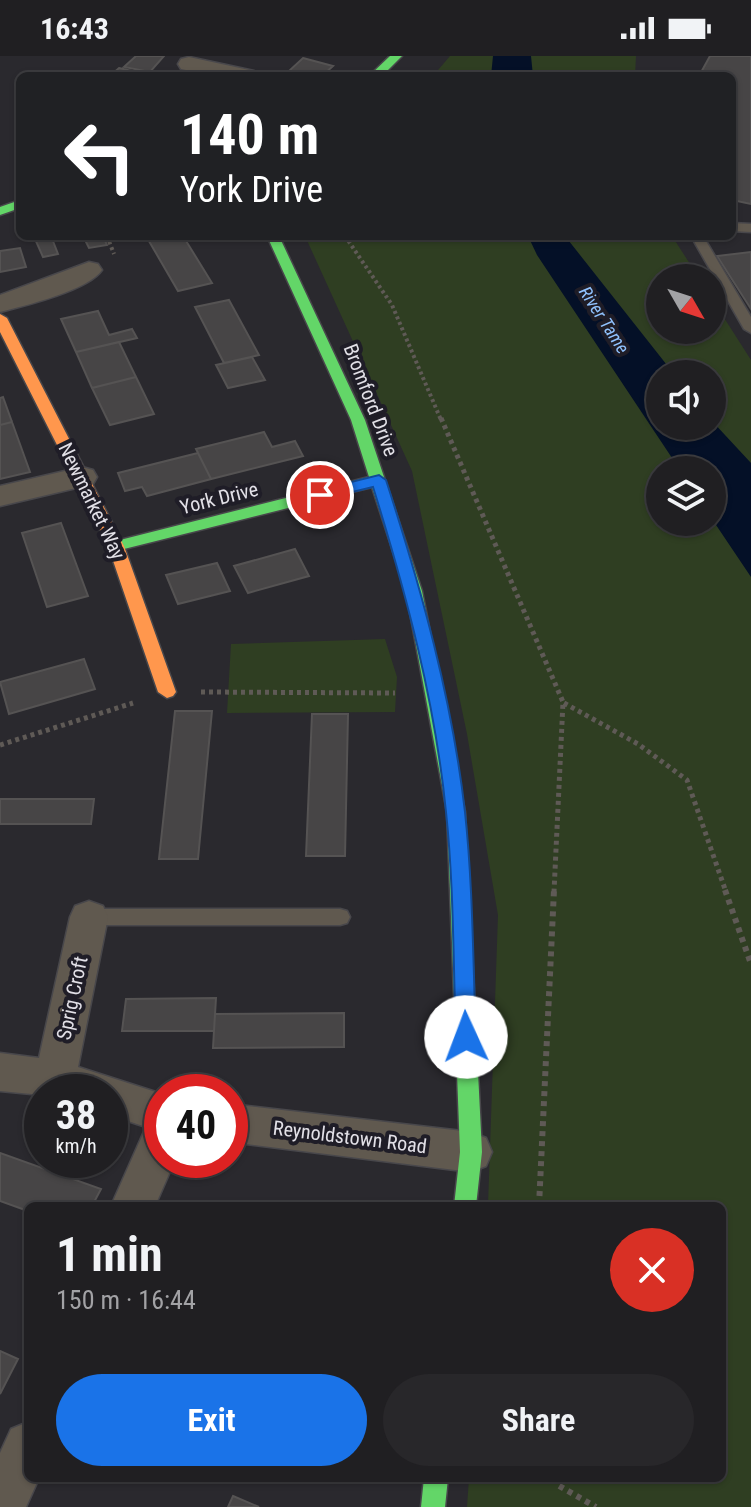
<!DOCTYPE html>
<html lang="en">
<head>
<meta charset="utf-8">
<style>
  :root { --surface:#201f22; --page:#28272a; --text:#f1f3f6; --muted:#a2a2a5; --line:#3d3d40; --accent:#1a73e8 }
  body { margin:0; font-family:"Roboto Condensed",sans-serif; background:var(--page); color:var(--text); height:100vh; display:flex; flex-direction:column; font-size:30px; white-space:nowrap }
  * { box-sizing:border-box; margin:0 }
  p { font-size:26px; color:var(--muted) }
  .icon { flex:none; width:44px; height:44px; fill:none; stroke:currentColor; stroke-width:2; stroke-linecap:round; stroke-linejoin:round }
  .map { position:relative; flex:1; overflow:hidden }
  .panel { position:absolute; left:24px; top:1146px; width:702px; height:280px; display:flex; flex-direction:column; background:var(--surface); border-radius:12px; box-shadow:0 2px 6px #0004,0 0 0 2px var(--line) }
  .panel>* { flex:none }
  .hud { position:absolute; left:16px; top:16px; width:720px; height:168px; border-radius:12px; box-shadow:0 2px 6px #0004,0 0 0 2px var(--line); background:#202124; color:#fff; overflow:hidden }
  .needle { width:52px; rotate:129deg }
  .buttons { position:absolute; left:646px; top:208px; display:grid; gap:16px }
  .buttons a { display:grid; place-items:center; width:80px; height:80px; border-radius:50%; background:var(--surface); box-shadow:0 2px 6px #0004,0 0 0 2px var(--line); font-size:40px }
  .speed { position:absolute; left:24px; top:1018px; display:flex; gap:16px; font-size:40px; font-weight:700; text-align:center }
  .speed>* { display:grid; place-content:center; width:104px; height:104px; border-radius:50%; background:var(--surface); box-shadow:0 2px 6px #0004,0 0 0 2px var(--line); line-height:1 }
  .speed small { font-size:20px; font-weight:400 }
  .speed .limit { border:12px solid #d22; background:#fff; color:#111 }
  .pin { position:absolute; display:grid; place-items:center; width:68px; height:68px; color:#fff; margin:-34px; border:4px solid #fff; border-radius:50%; box-shadow:0 2px 8px #0007 }
  .me { position:absolute; width:88px; margin:-44px; rotate:358deg; stroke-linejoin:round; filter:drop-shadow(0 0 6px #0008) }
  .turn { display:flex; align-items:center; gap:28px; height:168px; padding:0 32px; font-size:36px }
  .turn .icon { width:104px; height:104px; stroke-width:2.5 }
  .turn b { display:block; font-size:56px; line-height:68px }
  .round { display:grid; place-items:center; flex:none; width:84px; height:84px; border-radius:42px; background:var(--page) }
  .overview { display:flex; align-items:center; justify-content:space-between; height:136px; padding:0 32px }
  h1 { font-size:48px; font-weight:700; line-height:60px }
  .cta { display:flex; gap:16px; margin-top:auto; padding:16px 32px }
  .cta a { flex:1; height:92px; border-radius:48px; background:var(--accent); color:#fff; font-size:32px; font-weight:700; line-height:92px; text-align:center }
  .cta a+a { background:var(--page); color:var(--text) }
  .status { display:flex; justify-content:space-between; align-items:center; height:56px; padding:0 40px; background:var(--surface); direction:ltr }
  .status svg { height:22px; fill:currentColor }
  .map>svg:first-child { display:block }
</style>
</head>
<body>
<div class="status"><b>16:43</b><svg viewBox="0 0 49 12"><path d="M0 12V9h3v3zM5 12V6h3v6zM10 12V3h3v9zM15 12V0h3v12zM26 1h20v11H26zM47 4h2v5h-2z"/></svg></div>
<div class="map">
<svg width="751" height="1451" viewBox="0 0 751 1451">
  <rect width="100%" height="100%" fill="#2a292e"/>
  <path fill="#2f3e22" fill-rule="evenodd" d="M450 0H636L635 20H433Z
    M305 180H672L699 222H660V274H712V243L751 304V1451H467L469 1422H722V1150H488L498 859 467 678 412 415ZM660 318H712V370H660ZM660 414H712V466H660Z
    M385 583 397 621 395 656 227 657 231 588Z"/>
  <path fill="#041027" d="M493 0H531L533 20H491Z
    M528 180H565L674 318H660V370H712V365L751 407V521L712 463V414H680L537 199Z"/>
  <path fill="#474546" stroke="#555353" stroke-width="2" d="M136 0H164L150 16 124 11Z
    M710 0H751V148L732 144V20H699Z
    M303 2 333 10 322 20 289 15Z
    M119 12 149 19 110 20Z
    M51 180 58 198 43 201 35 183Z
    M83 180H103L107 189 89 192Z
    M146 180H183L212 227 178 235Z
    M20 192 26 211 0 216V195Z
    M751 196V253L717 200Z
    M229 244 259 299 224 307 195 251Z
    M98 255 109 279 132 273 137 282 76 296 61 263Z
    M119 286 136 321 92 332 76 296Z
    M252 301 265 324 228 332 216 309Z
    M136 321 154 358 110 369 92 332Z
    M3 341 12 366 0 369V342Z
    M12 366 30 416 0 423V369Z
    M264 376 272 391 295 385 303 400 211 423 196 393Z
    M198 397 211 423 147 440 142 431 125 435 118 417Z
    M61 467 88 540 47 551 22 477Z
    M295 493 309 520 248 537 234 510Z
    M217 507 230 535 178 548 166 519Z
    M84 603 95 633 9 658 0 626Z
    M175 655H212L198 803H159Z
    M312 658H348L345 800H306Z
    M0 743H94L91 768H0Z
    M216 942 214 975H122L126 943Z
    M344 957V991L213 992 215 958Z
    M0 1097 101 1133 92 1150H28V1155L0 1145Z
    M0 1295 18 1303 0 1338Z
    M233 1440 259 1451H228Z"/>
  <g fill="none" stroke-linecap="round" stroke-linejoin="round">
    <g stroke="#48474b" stroke-width="3">
      <path id="lane" d="M732 167 751 168V176L732 175Z
        M691 180H703L751 261V277L744 273Z
        M89 853H340L347 855 350 861 347 867 340 869H89L82 867 79 861 82 855Z"/>
    </g>
    <g stroke="#48474b" stroke-width="3">
      <path id="street" d="M189 1 254 15 257 20H214L181 13 178 8 181 3Z
        M89 206 98 208 102 214C89 234 24 250 0 256V239Z
        M82 411 93 414 97 421 93 428 0 450V430Z
        M89 845 103 850 108 861 78 1011 162 1038V1104H175L155 1150H111L146 1071 110 1059V1036H42V1039L0 1035V997L39 1002 70 861 75 850Z
        M230 1048 471 1076 486 1082 492 1096 486 1110 471 1116 230 1086Z
        M28 1366V1422H39L26 1451H0V1397L11 1373Z"/>
    </g>
    <g stroke="#48474b" stroke-width="3">
      <path id="fast" d="M390 0H402L382 20H369Z
        M20 144V152L0 159V151Z
        M267 180H279L365 364 422 535 465 756 482 1096 476 1150H454L460 1096 447 756 406 535 372 431 116 495 108 490 116 485 369 421 351 364Z
        M424 1422H448L445 1451H421Z"/>
    </g>
    <g stroke="#48474b" stroke-width="3">
      <path id="slow" d="M0 258 7 262 124 490 176 636 173 640 167 642 158 636 108 490 0 276Z"/>
    </g>
    <path stroke="#5f5a56" stroke-width="4" stroke-dasharray="3 3" stroke-linecap="butt" d="M107 180 114 198
      M345 180 392 249 441 364"/>
    <path stroke="#5f5a56" stroke-width="5" stroke-dasharray="4 4" stroke-linecap="butt" d="M441 362 563 646 554 836
      M201 636 395 637
      M564 647 638 688 687 724 726 836
      M0 689 133 647"/>
    <path stroke="#5f5a56" stroke-width="6" stroke-dasharray="5 5" stroke-linecap="butt" d="M725 834 751 908
      M539 1150 554 834
      M554 1422 556 1428 596 1451"/>
    <use href="#lane" fill="#60594f" fill-rule="evenodd"/>
    <use href="#street" fill="#60594f" fill-rule="evenodd"/>
    <use href="#fast" fill="#63d668" fill-rule="evenodd"/>
    <use href="#slow" fill="#ff974d" fill-rule="evenodd"/>
  </g>
  <path fill="#1a73e8" stroke="#114b97" stroke-width="2" d="M379 419 386 424C421 532 452 642 465 756 473 830 473 907 476 981L473 988 466 990 459 988 456 981C453 907 454 831 446 756 435 645 406 537 373 431L320 444 313 439 315 435Z"/>
  <g text-anchor="middle" stroke-width="8" stroke-linejoin="round" paint-order="stroke">
    <g font-size="18" font-style="italic" fill="#90c2fe" stroke="#1f1d27">
      <text transform="translate(604 264) rotate(57)" y="6">River Tame</text>
    </g>
    <g font-size="20" fill="#e2e0e7" stroke="#1f1d27">
      <text transform="translate(371 344) rotate(69)" y="7">Bromford Drive</text>
      <text transform="translate(219 442) rotate(-14)" y="7">York Drive</text>
      <text transform="translate(92 445) rotate(64)" y="7">Newmarket Way</text>
      <text transform="translate(72 942) rotate(-78)" y="7">Sprig Croft</text>
      <text transform="translate(350 1081) rotate(7)" y="7">Reynoldstown Road</text>
    </g>
  </g>
</svg>
<div class="buttons">
<a><svg class="needle" viewBox="-14 -14 28 28"><path d="M0-13l5 13h-10z" fill="#e53935"/><path d="M0 13l5-13h-10z" fill="#a2a2a5"/></svg></a>
<a><svg class="icon" aria-label="sound" viewBox="0 0 24 24"><path d="M4 9h4l5-4v14l-5-4H4zM17 9q2 3 0 6"/></svg></a>
<a><svg class="icon" aria-label="layers" viewBox="0 0 24 24"><path d="M12 4l9 5-9 5-9-5zM3 14l9 5 9-5"/></svg></a>
</div>
<div class="speed"><div>38<small>km/h</small></div><div class="limit">40</div></div>
<div class="pin" style="left:320px;top:439px;background:#d93025"><svg class="icon" aria-label="arrive" viewBox="0 0 24 24"><path d="M6 21V4h12l-3 4 3 4H6"/></svg></div>
<svg class="me" style="left:466px;top:981px" viewBox="-20 -20 40 40"><circle r="19" fill="#fff"/><path d="M0-13L10 11 0 6-10 11z" fill="#1a73e8"/></svg>
<div class="hud">
<div class="turn"><svg class="icon" aria-label="left" viewBox="0 0 24 24"><path d="M17 20v-9H6M10 6l-5 5 5 5"/></svg><div><b>140 m</b>York Drive</div></div>
</div>
<section class="panel">
<div class="overview"><div><h1>1 min</h1><p>150 m · 16:44</p></div><a class="round" style="background:#d93025;color:#fff"><svg class="icon" aria-label="close" viewBox="0 0 24 24"><path d="M6 6l12 12M18 6L6 18"/></svg></a></div>
<div class="cta"><a>Exit</a><a>Share</a></div>
</section>
</div>
</body>
</html>
